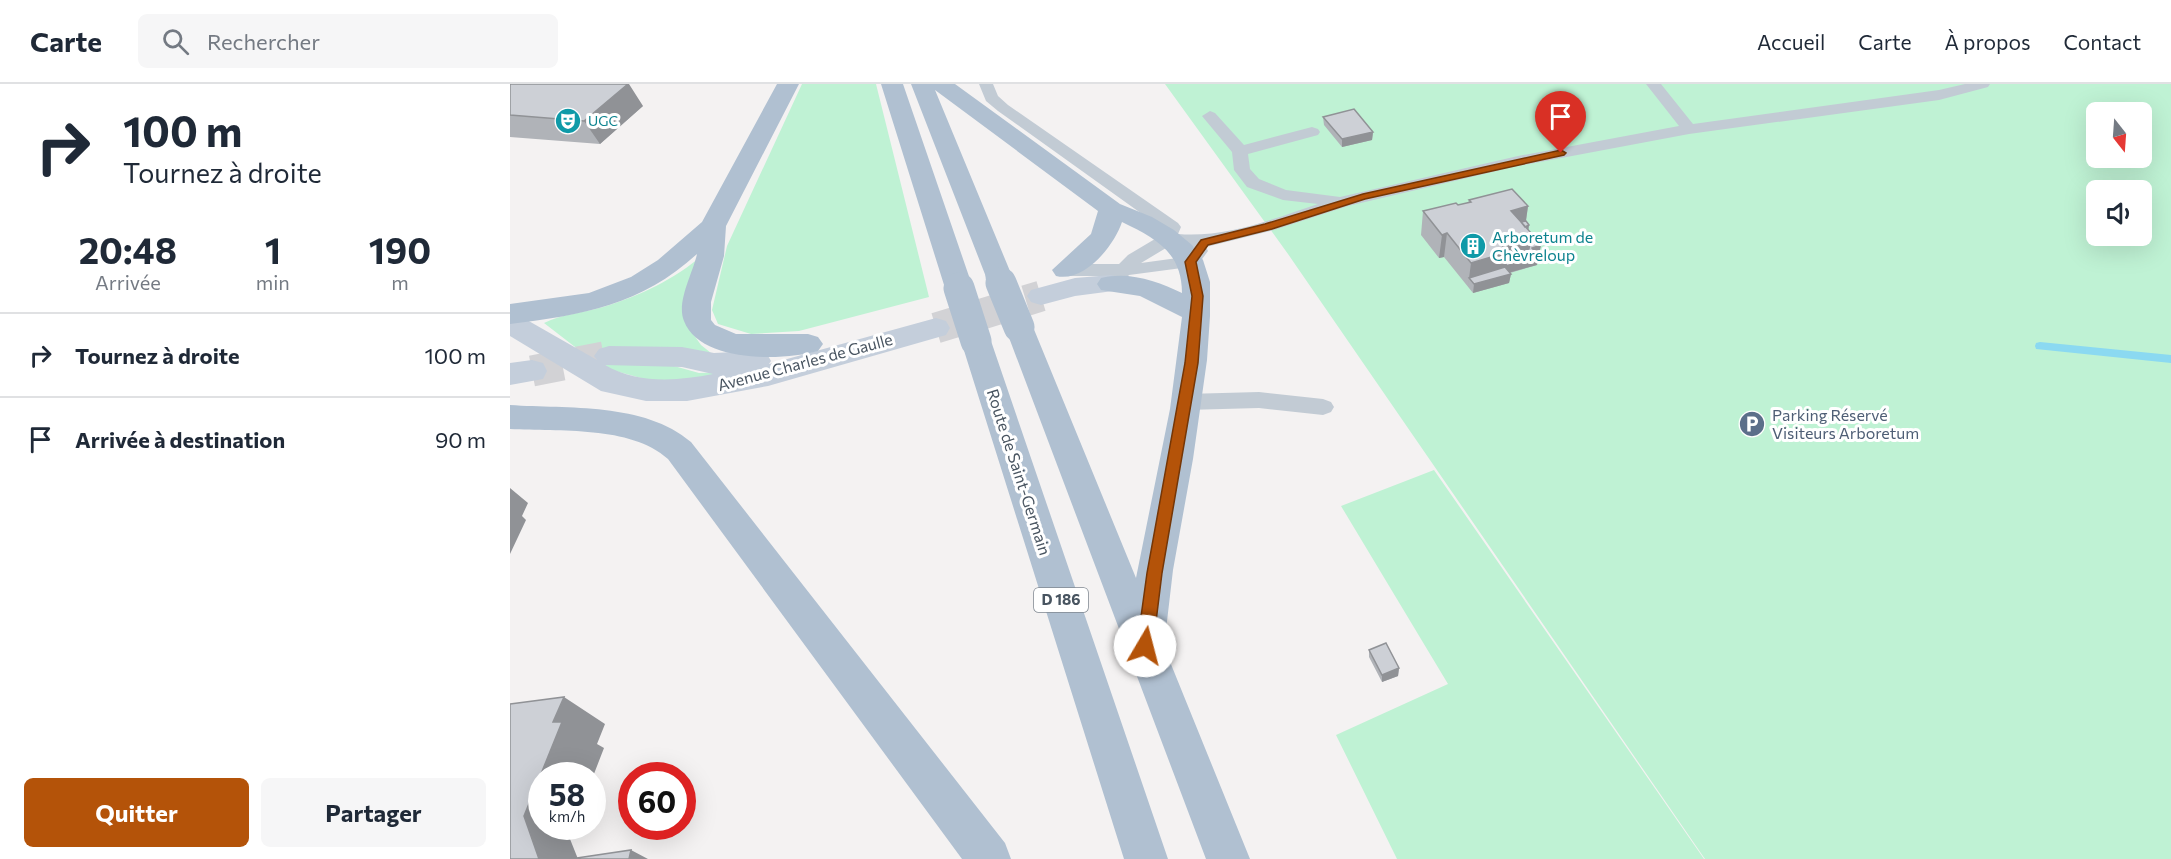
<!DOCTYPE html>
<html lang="fr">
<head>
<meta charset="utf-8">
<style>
  :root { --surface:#fff; --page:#f6f6f7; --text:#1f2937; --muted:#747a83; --line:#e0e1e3; --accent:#b45309 }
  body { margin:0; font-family:Commissioner,sans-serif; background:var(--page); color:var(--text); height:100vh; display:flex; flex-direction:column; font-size:22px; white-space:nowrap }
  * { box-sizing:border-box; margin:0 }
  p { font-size:20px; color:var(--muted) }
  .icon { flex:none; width:33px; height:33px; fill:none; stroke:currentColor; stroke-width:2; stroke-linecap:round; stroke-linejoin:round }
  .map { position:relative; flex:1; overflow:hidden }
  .side { display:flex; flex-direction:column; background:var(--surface); width:510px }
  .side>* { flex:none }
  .banner { background:#fff; color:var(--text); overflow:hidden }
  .needle { width:39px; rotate:163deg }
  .controls { position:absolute; left:1576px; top:18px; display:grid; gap:12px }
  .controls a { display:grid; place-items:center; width:66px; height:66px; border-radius:9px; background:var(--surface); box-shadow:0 6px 24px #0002; font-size:30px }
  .speed { position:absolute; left:18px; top:678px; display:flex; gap:12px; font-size:30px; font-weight:700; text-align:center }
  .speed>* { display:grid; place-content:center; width:78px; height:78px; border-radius:50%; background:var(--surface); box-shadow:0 6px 24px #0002; line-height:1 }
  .speed small { font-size:15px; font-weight:400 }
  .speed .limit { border:9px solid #d22; background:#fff; color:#111 }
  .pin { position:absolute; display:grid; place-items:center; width:51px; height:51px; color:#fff; margin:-62px -26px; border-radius:50% 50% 50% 0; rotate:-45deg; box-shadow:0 0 6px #0007 }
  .pin .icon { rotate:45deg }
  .me { position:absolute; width:66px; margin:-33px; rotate:8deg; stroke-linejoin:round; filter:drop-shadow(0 0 4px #0008) }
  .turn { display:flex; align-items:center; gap:21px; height:126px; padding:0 24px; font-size:27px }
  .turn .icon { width:78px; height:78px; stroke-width:2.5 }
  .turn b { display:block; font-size:42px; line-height:51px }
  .eta { display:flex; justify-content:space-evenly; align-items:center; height:102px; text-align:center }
  .eta b { font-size:36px; font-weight:700; line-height:42px }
  .cta { display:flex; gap:12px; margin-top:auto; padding:12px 24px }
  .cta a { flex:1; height:69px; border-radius:9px; background:var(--accent); color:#fff; font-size:24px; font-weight:700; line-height:69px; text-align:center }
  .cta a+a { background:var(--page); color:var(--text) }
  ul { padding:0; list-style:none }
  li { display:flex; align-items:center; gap:18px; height:84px; padding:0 24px; border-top:2px solid var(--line) }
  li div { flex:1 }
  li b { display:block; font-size:22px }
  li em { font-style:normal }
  header { display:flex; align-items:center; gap:36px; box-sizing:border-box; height:84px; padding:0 30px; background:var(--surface); border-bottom:2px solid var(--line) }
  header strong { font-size:28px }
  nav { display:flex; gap:33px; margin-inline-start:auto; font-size:21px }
  .search { width:420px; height:54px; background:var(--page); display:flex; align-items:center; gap:15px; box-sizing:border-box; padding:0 21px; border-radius:9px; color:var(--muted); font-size:22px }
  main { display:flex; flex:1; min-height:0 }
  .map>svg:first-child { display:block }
</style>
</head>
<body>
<header>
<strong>Carte</strong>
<div class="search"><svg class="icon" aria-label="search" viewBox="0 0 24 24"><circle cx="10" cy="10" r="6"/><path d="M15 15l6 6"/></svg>Rechercher</div>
<nav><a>Accueil</a><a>Carte</a><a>À propos</a><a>Contact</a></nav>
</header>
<main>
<section class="side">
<div class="banner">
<div class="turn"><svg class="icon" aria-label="right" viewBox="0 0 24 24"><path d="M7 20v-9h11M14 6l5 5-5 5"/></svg><div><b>100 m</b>Tournez à droite</div></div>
</div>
<div class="eta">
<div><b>20:48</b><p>Arrivée</p></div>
<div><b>1</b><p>min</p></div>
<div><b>190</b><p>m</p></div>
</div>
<ul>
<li><svg class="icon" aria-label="right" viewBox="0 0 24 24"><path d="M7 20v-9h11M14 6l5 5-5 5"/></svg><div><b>Tournez à droite</b></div><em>100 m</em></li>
<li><svg class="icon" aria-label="arrive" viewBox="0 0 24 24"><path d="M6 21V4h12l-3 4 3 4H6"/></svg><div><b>Arrivée à destination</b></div><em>90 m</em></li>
</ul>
<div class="cta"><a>Quitter</a><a>Partager</a></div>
</section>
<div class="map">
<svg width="1661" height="775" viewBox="0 0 1661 775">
  <rect width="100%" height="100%" fill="#f4f2f2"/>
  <path fill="#bff2d4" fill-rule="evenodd" d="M292 0H366L419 213 289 247 241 250 208 240 202 226 217 162Z
    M655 0H1661V775H1195L778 170ZM1587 28H1632V74H1587ZM1587 106H1632V152H1587Z
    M199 166 179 244 191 261 201 269 163 263 100 265 96 281 120 278 164 282 189 289 219 288 203 296H138L91 283 34 239C52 230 73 229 93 223 135 210 165 195 199 166Z
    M924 386 1194 775H887L826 651 938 600 831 422Z"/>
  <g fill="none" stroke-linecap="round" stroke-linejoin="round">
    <path fill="#8bd9f1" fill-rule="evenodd" d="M1530 258 1661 271V279L1526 265 1525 262 1526 259Z"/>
    <path stroke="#d2d2d5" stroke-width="31" stroke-dasharray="31 16" stroke-linecap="butt" d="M426 244 531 212
      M22 287 94 273"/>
    <path fill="#c2cbd4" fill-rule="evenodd" d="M469 0H483L488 12 498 21 668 139 671 143 668 150C716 154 763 135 808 120L773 116 737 103 724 86 722 68 692 32 700 27 705 29 734 61 802 43 808 45 810 48 808 51 738 70 740 85 749 95 776 106 830 113 1008 72 1169 42 1136 0H1151L1183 40 1429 6 1455 0H1480L1478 3 1429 16 1179 50 1008 82 838 122 764 146 696 163 698 167 687 182 619 191C611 200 607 208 594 204L592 200 598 192H556L549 190 547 186 549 182 556 180H609L618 171 650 152 653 145 488 27 476 17ZM661 161 684 163 675 173 631 179Z
      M749 308 813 315 821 318 824 323 821 328 813 331 749 324 676 326 669 323 665 318 669 313 676 310Z"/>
    <path fill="#c4cedb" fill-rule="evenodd" d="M601 191 611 194 615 200 611 206 565 212 531 221 521 218 517 212 521 206 565 194Z
      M0 229 10 232 87 276 84 272 89 265 99 262 172 263 204 269 246 267 257 270 261 277 259 280 426 234 436 237 440 244 436 251 258 302 177 317H136L91 307 0 252ZM95 281 172 283 203 290C167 297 128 300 95 281Z
      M22 276 33 279 37 287 33 295 0 301V279Z"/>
    <path fill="#b0c0d1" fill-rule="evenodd" d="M267 0H289L216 142 214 172 201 218V236L205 241 226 250H298L308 253 313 260 308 267C273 277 190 279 174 237 166 218 183 189 187 170 131 221 73 231 0 240V220L79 209 121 193 148 176 192 138Z
      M371 0H393L463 204 459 210 449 213 439 210 435 204Z
      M401 0H445L610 120 642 133 664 146 682 161 693 176 700 198V232L697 276 683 375 663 486 654 563 740 775H696L495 243 499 236 509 233 519 236 523 243 626 494 660 325 672 233 630 212 591 206 587 200 591 194C618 187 648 197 672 209 672 168 645 154 612 138 604 162 574 199 546 192L542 186 581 150 588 127 425 6 502 192 498 198 488 201 478 198Z
      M466 247 476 250 481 257 658 775H614L451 257 456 250Z
      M0 321C58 325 134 318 181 358L495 759 501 775H452L158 375C120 341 49 348 0 345Z"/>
    <path stroke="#b0c0d1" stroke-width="25" d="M488 192 492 201"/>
    <path stroke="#b0c0d1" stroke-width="31" d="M491 199 509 243
      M449 204 466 257"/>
  </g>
  <path fill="#b0b3b8" d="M0 0 133 22 90 60 0 53Z
    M813 33 863 48 862 56 832 63 814 41Z
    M959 116 1018 122 1016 137 1018 147 1031 161 1029 170 1028 171 1029 172 1027 181 1000 189 1001 190 999 199 963 209 934 173 929 174 911 151 913 127 948 121 958 119Z
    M859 566 889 584 888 592 872 598 859 573Z"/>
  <path fill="#909296" d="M118 0H119L133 22 90 60 74 37Z
    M863 48 862 56 832 63V55Z
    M1018 122 1015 143 1019 141 1018 150 1001 127Z
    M937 149 934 173 929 174 932 151Z
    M1022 150 1017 174 1029 172 1027 181 994 190H1001L999 199 963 209 964 200 959 194 958 202 961 179 990 159Z
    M1031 161 1029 170 1020 173 1022 164Z
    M0 404 18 419 12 432 16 436 0 470Z
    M889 584 888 592 872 598V591Z
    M54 613 95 640 87 660 94 664 82 695V692H32V742H65L60 755 68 775H29L14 732 43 638Z
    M121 766 138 775H119Z"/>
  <path fill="#cdd0d6" stroke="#909296" stroke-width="1.5" d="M0 0H118L74 37 0 31Z
    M844 25 863 48 832 55 813 33Z
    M1002 105 1018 122 1001 127 1022 150 990 159 998 168 961 179 937 149 932 151 913 127 946 119 948 121 961 118 959 116Z
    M1016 137 1019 141 1015 143 1011 138Z
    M1021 151 1031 161 1022 164 1029 172 996 182 997 171 1019 165Z
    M995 183 1001 190 964 200 959 194Z
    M876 559 889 584 872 591 859 566Z
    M54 613 43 638H52L14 732 29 775H0V620Z
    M121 766 119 775H60Z"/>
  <path fill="#b45309" stroke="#753606" stroke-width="1.5" d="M1051 66 1056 69 1054 71 855 115 762 145 698 161 686 178 693 212 688 279 652 489 643 562 640 567 635 569 629 567 627 562 637 489 675 279 682 212 675 178 691 156 755 140 853 110Z"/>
  <defs>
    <g id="theatre-disc" transform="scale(1.35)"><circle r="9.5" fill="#0f9aa8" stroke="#fff"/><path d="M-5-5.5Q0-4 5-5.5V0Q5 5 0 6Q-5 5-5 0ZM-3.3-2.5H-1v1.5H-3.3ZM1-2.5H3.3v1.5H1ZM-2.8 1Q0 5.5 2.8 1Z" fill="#fff"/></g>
    <g id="building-disc" transform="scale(1.35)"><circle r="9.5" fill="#0f9aa8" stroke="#fff"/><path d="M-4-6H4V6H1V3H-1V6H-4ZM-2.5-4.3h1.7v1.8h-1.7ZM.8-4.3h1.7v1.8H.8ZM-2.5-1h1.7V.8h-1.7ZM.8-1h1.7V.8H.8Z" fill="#fff"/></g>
    <g id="parking-disc" transform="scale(1.35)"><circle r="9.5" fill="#5c6f8a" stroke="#fff"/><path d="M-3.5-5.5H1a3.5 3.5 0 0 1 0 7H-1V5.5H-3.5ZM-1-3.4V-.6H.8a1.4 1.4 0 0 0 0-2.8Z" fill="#fff"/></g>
  </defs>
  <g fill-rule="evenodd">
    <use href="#theatre-disc" x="58" y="37"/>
    <use href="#building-disc" x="963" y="162"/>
    <use href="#parking-disc" x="1242" y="340"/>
  </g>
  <g text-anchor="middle" stroke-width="6" stroke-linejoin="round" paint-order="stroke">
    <g font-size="14" fill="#0d838f" stroke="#fff" text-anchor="start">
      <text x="78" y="42">UGC</text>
    </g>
    <rect fill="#fff" stroke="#7f8790" stroke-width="1.5" x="524" y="504" width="54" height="24" rx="4.5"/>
    <g font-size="15" font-weight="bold" fill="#485460">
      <text x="551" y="521">D 186</text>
    </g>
    <g font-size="16" fill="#0d838f" stroke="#fff" text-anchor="start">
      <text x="982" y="159">Arboretum de<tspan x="982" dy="18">Chèvreloup</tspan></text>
    </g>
    <g font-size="16" fill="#485460" stroke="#fff">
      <text transform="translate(295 278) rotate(-15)" y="6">Avenue Charles de Gaulle</text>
      <text transform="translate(509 388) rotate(72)" y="6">Route de Saint-Germain</text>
    </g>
    <g font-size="16" fill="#4e5e75" stroke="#fff" text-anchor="start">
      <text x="1262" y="337">Parking Réservé<tspan x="1262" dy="18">Visiteurs Arboretum</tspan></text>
    </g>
  </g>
</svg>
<div class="controls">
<a><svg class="needle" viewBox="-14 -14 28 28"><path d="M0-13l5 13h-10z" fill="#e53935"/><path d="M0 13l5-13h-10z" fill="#747a83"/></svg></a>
<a><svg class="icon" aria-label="sound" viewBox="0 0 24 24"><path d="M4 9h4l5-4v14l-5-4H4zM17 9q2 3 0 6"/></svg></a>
</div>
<div class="speed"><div>58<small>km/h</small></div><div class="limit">60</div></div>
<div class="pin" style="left:1051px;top:69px;background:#d93025"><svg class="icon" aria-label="arrive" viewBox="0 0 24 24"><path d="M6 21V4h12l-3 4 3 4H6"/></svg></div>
<svg class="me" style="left:635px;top:562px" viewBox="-20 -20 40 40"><circle r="19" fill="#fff"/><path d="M0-13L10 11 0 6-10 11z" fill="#b45309"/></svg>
</div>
</main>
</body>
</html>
